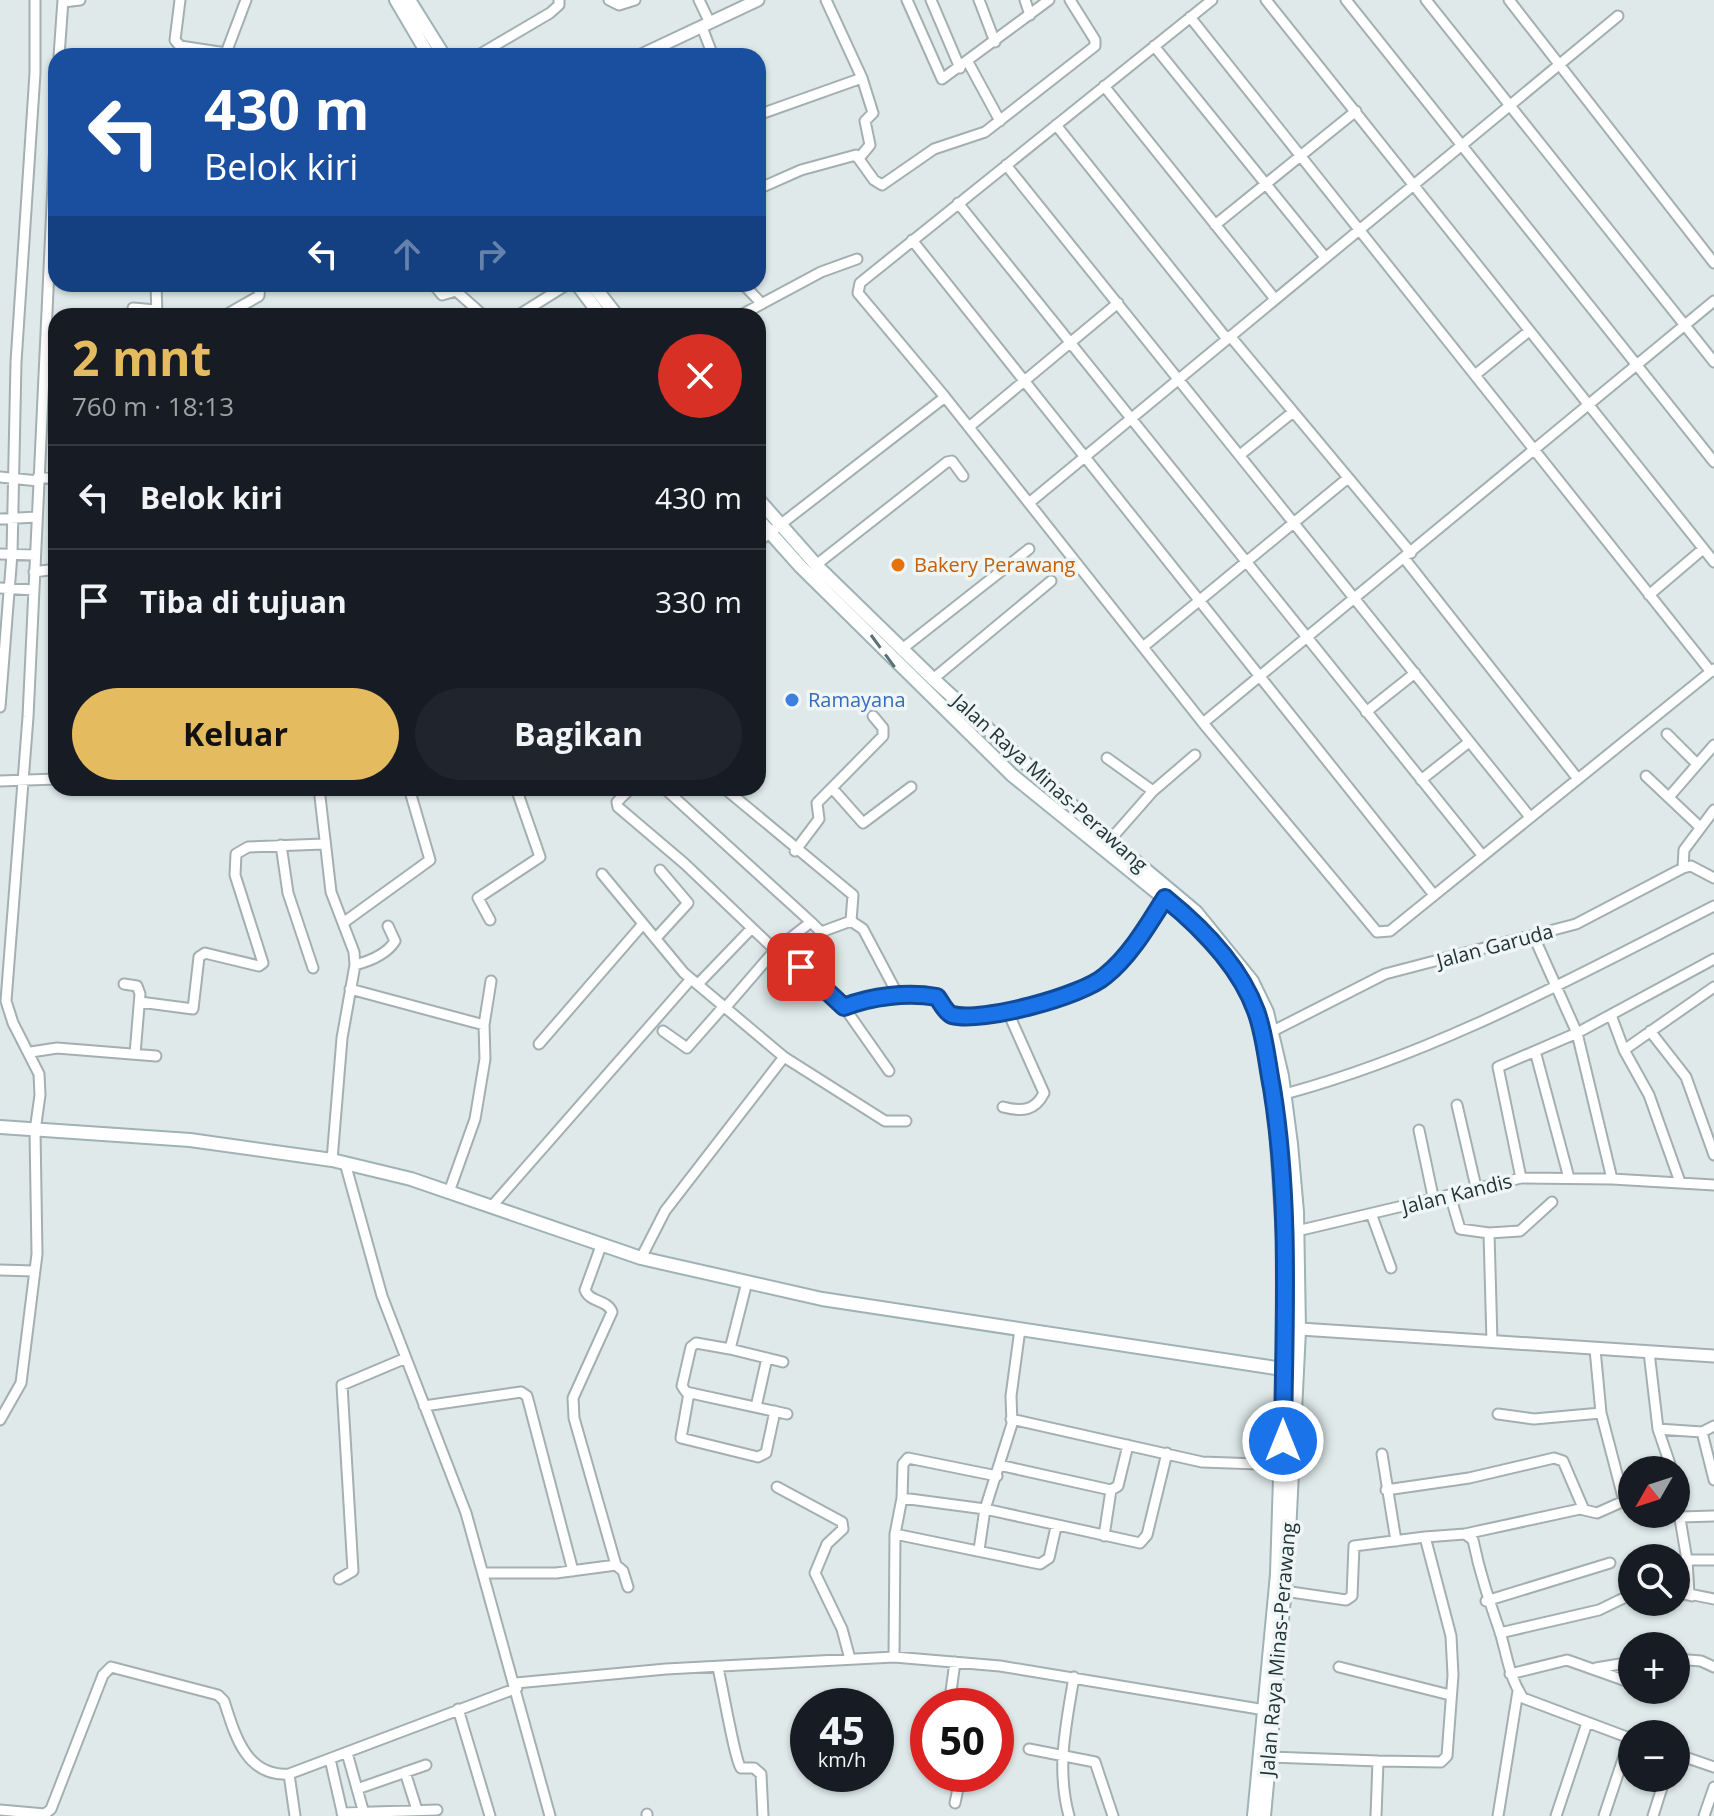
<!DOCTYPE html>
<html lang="id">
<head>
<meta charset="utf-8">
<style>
  :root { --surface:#171b24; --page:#20242c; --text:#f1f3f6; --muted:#9ea1a6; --line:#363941; --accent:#e5bb60 }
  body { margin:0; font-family:"Open Sans",sans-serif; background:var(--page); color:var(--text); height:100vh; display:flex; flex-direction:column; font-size:30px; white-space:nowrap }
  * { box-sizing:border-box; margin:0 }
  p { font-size:26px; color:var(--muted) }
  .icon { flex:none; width:44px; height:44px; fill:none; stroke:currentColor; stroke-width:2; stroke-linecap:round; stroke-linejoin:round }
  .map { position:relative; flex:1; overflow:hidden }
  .panel { position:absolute; left:48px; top:308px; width:718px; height:488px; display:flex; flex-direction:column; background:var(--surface); border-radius:24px; box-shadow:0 2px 6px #0004 }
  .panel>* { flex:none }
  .guide { position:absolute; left:48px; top:48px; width:718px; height:244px; border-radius:24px; box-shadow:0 2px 6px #0004; background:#1a4fa0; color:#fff; overflow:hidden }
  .needle { width:52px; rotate:231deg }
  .buttons { position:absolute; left:1618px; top:1456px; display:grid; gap:16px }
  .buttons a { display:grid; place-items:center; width:72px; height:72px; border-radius:50%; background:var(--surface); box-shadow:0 2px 6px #0004; font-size:40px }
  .speed { position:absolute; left:790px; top:1688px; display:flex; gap:16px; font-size:40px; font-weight:700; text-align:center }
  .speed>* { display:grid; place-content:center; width:104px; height:104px; border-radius:50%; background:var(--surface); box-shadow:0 2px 6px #0004; line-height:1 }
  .speed small { font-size:20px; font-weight:400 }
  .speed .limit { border:12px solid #d22; background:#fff; color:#111 }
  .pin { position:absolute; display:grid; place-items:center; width:68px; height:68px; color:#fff; margin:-34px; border-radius:16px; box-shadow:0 4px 12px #0006 }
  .me { position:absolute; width:88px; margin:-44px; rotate:0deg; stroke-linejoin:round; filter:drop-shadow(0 0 6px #0008) }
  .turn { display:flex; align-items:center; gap:28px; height:168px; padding:0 24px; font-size:36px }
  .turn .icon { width:104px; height:104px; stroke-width:2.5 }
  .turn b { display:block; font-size:56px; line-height:68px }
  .lanes { display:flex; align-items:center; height:76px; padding:0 24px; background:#0003; justify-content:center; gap:40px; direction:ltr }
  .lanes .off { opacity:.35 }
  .round { display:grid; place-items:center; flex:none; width:84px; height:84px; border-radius:42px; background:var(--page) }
  .overview { display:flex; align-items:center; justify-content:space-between; height:136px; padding:0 24px }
  h1 { font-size:48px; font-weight:700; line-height:60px; color:var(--accent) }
  .button { display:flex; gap:16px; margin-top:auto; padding:16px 24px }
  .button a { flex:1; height:92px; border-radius:48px; background:var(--accent); color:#111; font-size:32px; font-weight:700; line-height:92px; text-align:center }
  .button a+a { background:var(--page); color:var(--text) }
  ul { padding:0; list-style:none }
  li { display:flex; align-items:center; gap:24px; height:104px; padding:0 24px; border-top:2px solid var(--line) }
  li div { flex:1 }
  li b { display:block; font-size:30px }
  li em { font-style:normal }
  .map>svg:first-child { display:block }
</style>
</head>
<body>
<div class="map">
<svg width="1714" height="1816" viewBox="0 0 1714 1816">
  <rect width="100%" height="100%" fill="#dfe9e9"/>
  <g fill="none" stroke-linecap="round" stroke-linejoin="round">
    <g stroke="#a3afb0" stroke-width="13">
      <path id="minor" d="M609 0 619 5 635 0
        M699 0 710 23
        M907 0 942 79 1049 0
        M931 0 960 68
        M979 0 995 42
        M1025 0 1030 15
        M1266 0 1714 562
        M1346 0 1714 462
        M1426 0 1714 362
        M1509 0 1714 263
        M63 2 80 0
        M1190 17 1711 672
        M702 27 713 56
        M180 46 226 53 246 0
        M1154 46 1325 257
        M59 56 63 0
        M179 56 180 46 175 40 180 0
        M477 56 550 13 559 5V0
        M968 62 1000 121
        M1104 86 1275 299
        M758 115 862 78 826 0
        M1056 125 1227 339
        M860 157 870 145 865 121 873 113 862 78
        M1006 165 1530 817
        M758 189 801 170 856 155 874 180 882 185 934 149 985 132 1095 46V40L1070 0
        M958 203 1482 855
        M1215 225 1356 111
        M912 240 1434 895
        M156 284 157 316
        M433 284 442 295 456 291 484 316
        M743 284 762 304
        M133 308 156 310
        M224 316 259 296 260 284
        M517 316 568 284
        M739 316 821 272 857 259
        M1230 336 1411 553
        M1475 375 1529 331
        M945 397 1203 723 1377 932 1390 931 1714 669
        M969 427 1118 303
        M1240 455 1293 412
        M0 477 38 481
        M38 477 56 479
        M1029 503 1618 16
        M0 519 37 517
        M758 542 945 397 858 293 860 283 1212 0
        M0 554 35 555
        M1404 558 1578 779
        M816 565 947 462 952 461 963 476
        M34 572 56 569
        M0 588 34 590
        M1649 595 1703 549
        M1143 647 1348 478
        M902 649 1029 549
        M933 679 1051 581
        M0 707 12 554 16 362 35 73V0
        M1366 712 1415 673
        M1203 723 1714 301
        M1667 734 1695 762
        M1107 758 1153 791
        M1646 776 1700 827
        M1421 780 1469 742
        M0 781 56 779
        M319 788 331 892 354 952 355 965 342 1038 332 1160
        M631 788 617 802 618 807 685 864 775 950
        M664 788 811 922 775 950 725 1008
        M724 788 853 895 851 921 821 932 811 922
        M832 788 863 823 911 787
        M1669 797 1714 745
        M1110 840 1153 791 1195 755
        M281 845 288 893 313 968
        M795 851 819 819 817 803 883 736V728L873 716
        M1683 868 1684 850 1714 810
        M602 874 684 973 784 1057 665 1211 641 1258
        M490 920 478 898 540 857 516 788
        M851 921 863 929 899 997
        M343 923 430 860 409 788
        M1534 937 1577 1033 1612 1179
        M656 938 688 903 660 870
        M780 946 844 1007
        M355 965C370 961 387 954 395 941L388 926
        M124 984 137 986 140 994 135 1054
        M698 984 752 928
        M350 989 484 1025
        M140 1002 193 1009 199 957 205 953 259 966 263 963 235 875 236 854 248 847 323 844
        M1611 1015 1624 1050
        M663 1031 687 1048 724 1006
        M1273 1031 1385 974 1576 924 1683 868 1691 866 1714 878
        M1650 1031 1686 1077 1714 1155
        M539 1044 643 924
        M1535 1051 1569 1178
        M31 1052 57 1048 156 1056
        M784 1057 885 1121H906
        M889 1071 844 1007 884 997 934 996C941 1000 942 1009 950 1014 959 1019 982 1013 992 1012 1087 1003 1120 975 1167 895
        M1285 1094C1437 1053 1574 977 1714 906
        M1457 1105 1476 1187
        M1003 1107C1022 1112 1035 1111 1044 1093L1007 1010
        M1419 1130 1434 1201
        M345 1163 382 1296 466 1513 550 1816
        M1521 1178 1498 1067 1577 1033 1714 959
        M1680 1182 1649 1095 1624 1050 1714 987
        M449 1192 475 1119 485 1059 484 1025 491 981
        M1450 1195 1460 1229 1489 1233 1492 1342
        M492 1206 691 979
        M1372 1216 1391 1268
        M1297 1231 1521 1178 1612 1179 1714 1185
        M1489 1233 1520 1231 1552 1202
        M601 1246 585 1290C590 1303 607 1299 612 1312L573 1398 574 1418 616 1565
        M0 1270 34 1271
        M747 1282 730 1349 696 1343 691 1347 682 1386 686 1392 787 1414
        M730 1349 783 1362
        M1595 1349 1601 1413
        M1649 1352 1658 1429 1672 1470
        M689 1393 681 1438 758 1457 766 1453 775 1411
        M424 1406 521 1392 527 1396 573 1571
        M756 1407 767 1358
        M1011 1419 1202 1462 1283 1465
        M0 1420 21 1383 37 1254 35 1131 40 1095 39 1074 13 1023 6 1001 28 717 56 120
        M1658 1429 1702 1432 1714 1426
        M1702 1432 1714 1480
        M1382 1454 1396 1541
        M999 1465 1111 1490 1118 1486 1128 1445
        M777 1487 842 1522 843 1529 827 1544 815 1573 842 1629 850 1659
        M1386 1490 1469 1478 1554 1458 1563 1461 1584 1510
        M1676 1495 1687 1560H1714
        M902 1498 903 1464 908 1458 997 1476
        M1680 1517 1714 1516
        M895 1534 1040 1564 1049 1558 1056 1527
        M1465 1534 1580 1509 1597 1513 1624 1501 1601 1413 1534 1419 1498 1414
        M1104 1536 1111 1490
        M1425 1537 1465 1534 1473 1540C1480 1574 1489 1600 1500 1632 1507 1655 1509 1677 1523 1698L1632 1739
        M979 1550 985 1509 1012 1424 1011 1396 1020 1329
        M1687 1560 1689 1594 1714 1599
        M483 1573H556L616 1565 623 1571 628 1587
        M339 1579 353 1571 342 1385 406 1358
        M1284 1591 1346 1600 1352 1596 1354 1546 1425 1537 1451 1636 1453 1675 1447 1756 1441 1762 1378 1761
        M1676 1592 1692 1596
        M1486 1601 1610 1563
        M1500 1633 1599 1610 1632 1594
        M894 1657 895 1534 902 1498 985 1509 1140 1543 1147 1535 1167 1453
        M1676 1659 1701 1661 1714 1667
        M1339 1667 1450 1695
        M718 1668C722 1684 735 1761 741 1768H754L761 1774 763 1816
        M1596 1668 1632 1662
        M1510 1674 1567 1660 1632 1683
        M516 1683 666 1669 894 1657 1000 1666 1265 1710
        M1649 1690 1653 1692
        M949 1706 955 1662
        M458 1709 490 1816
        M1029 1749 1095 1762 1113 1816
        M347 1753 363 1810
        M1676 1754 1714 1767
        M1269 1757 1378 1761 1376 1816
        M330 1759 343 1816
        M405 1772 417 1810
        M289 1774 295 1816
        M357 1789 426 1765
        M955 1803 961 1774
        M0 1810 45 1814 51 1809 103 1675 111 1667 218 1695 224 1701C235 1735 246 1777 289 1774L517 1688
        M342 1813 437 1810
        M647 1814V1816
        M1069 1816C1056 1768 1066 1725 1074 1677
        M1498 1816 1518 1691
        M1556 1816 1587 1723
        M1604 1816 1630 1738
        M1653 1816 1665 1778
        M1704 1816 1714 1787"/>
    </g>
    <g stroke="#a3afb0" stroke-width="15">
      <path id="tertiary" d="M639 56 758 0
        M1285 1328 1714 1356"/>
    </g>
    <g stroke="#9fb2b4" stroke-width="16">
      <path id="secondary" d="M396 0 429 56
        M409 0 444 56
        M577 284 601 316
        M592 284 617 316
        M758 499 818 567 933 679 1110 840 1196 912 1252 981 1267 1012 1282 1076 1291 1144 1297 1212 1299 1330 1288 1554 1264 1816
        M758 519 800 566 1012 775 1180 911 1224 958 1243 984 1257 1013 1275 1110 1286 1285 1277 1574 1254 1816
        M0 1127 190 1140 332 1160 411 1179 641 1258 822 1299 1289 1370"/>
    </g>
    <use href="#minor" stroke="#fff" stroke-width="9"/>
    <use href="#tertiary" stroke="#fff" stroke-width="11"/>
    <use href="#secondary" stroke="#fff" stroke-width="12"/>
    <path stroke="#5c6f73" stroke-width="3" stroke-dasharray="16 8" stroke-linecap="butt" d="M871 635 896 669"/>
  </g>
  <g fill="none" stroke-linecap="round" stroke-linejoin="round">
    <g stroke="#114b97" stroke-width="20">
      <path id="route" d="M801 967 844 1007C872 996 907 992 937 997 941 1002 945 1012 952 1015 982 1023 1082 996 1105 976 1130 956 1148 925 1165 898 1201 927 1240 967 1256 1011 1265 1035 1267 1063 1272 1088 1291 1205 1284 1324 1283 1441"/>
    </g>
    <use href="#route" stroke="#1a73e8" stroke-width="14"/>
  </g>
  <circle fill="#e8710a" stroke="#eff6f5" stroke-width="3" cx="898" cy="565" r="8"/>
  <circle fill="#3f7fe0" stroke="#eff6f5" stroke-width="3" cx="792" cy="700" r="8"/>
  <g text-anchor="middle" stroke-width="7" stroke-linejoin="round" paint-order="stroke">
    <g font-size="20" fill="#c56008" stroke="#eff6f5" text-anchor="start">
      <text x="914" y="572">Bakery Perawang</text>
    </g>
    <g font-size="20" fill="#366cbe" stroke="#eff6f5" text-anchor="start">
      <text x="808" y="707">Ramayana</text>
    </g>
    <g font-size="20" fill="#223437" stroke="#eff6f5">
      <text transform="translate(1050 783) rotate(42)" y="7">Jalan Raya Minas-Perawang</text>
      <text transform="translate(1495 946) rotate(-15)" y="7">Jalan Garuda</text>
      <text transform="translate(1457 1194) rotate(-14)" y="7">Jalan Kandis</text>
      <text transform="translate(1278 1649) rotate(-85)" y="7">Jalan Raya Minas-Perawang</text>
    </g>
  </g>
</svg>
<div class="buttons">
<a><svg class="needle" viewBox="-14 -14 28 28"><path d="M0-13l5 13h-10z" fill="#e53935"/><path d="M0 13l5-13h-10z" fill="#9ea1a6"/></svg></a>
<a><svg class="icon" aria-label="search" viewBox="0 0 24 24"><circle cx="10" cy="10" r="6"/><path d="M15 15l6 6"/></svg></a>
<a>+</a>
<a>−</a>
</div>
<div class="speed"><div>45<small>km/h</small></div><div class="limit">50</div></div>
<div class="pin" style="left:801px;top:967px;background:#d93025"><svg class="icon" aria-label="arrive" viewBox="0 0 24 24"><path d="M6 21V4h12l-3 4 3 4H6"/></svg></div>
<svg class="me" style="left:1283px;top:1441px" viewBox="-20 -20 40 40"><circle r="17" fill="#1a73e8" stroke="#fff" stroke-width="3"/><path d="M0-11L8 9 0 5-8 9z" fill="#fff"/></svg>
<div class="guide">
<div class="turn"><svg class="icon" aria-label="left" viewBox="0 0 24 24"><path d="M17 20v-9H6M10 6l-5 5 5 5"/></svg><div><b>430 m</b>Belok kiri</div></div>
<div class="lanes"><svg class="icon" aria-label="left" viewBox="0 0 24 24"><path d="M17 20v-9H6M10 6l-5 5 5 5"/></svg><svg class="icon off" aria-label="ahead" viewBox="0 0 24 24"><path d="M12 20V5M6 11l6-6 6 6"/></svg><svg class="icon off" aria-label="right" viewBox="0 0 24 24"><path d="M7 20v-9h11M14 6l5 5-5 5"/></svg></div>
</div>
<section class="panel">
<div class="overview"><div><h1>2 mnt</h1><p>760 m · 18:13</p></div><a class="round" style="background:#d93025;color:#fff"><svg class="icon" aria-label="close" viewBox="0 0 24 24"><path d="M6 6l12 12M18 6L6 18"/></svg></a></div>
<ul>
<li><svg class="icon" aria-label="left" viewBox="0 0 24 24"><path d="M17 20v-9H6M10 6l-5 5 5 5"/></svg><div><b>Belok kiri</b></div><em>430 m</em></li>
<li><svg class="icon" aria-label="arrive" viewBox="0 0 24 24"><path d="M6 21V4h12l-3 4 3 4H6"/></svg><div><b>Tiba di tujuan</b></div><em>330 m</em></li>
</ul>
<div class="button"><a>Keluar</a><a>Bagikan</a></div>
</section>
</div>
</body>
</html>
